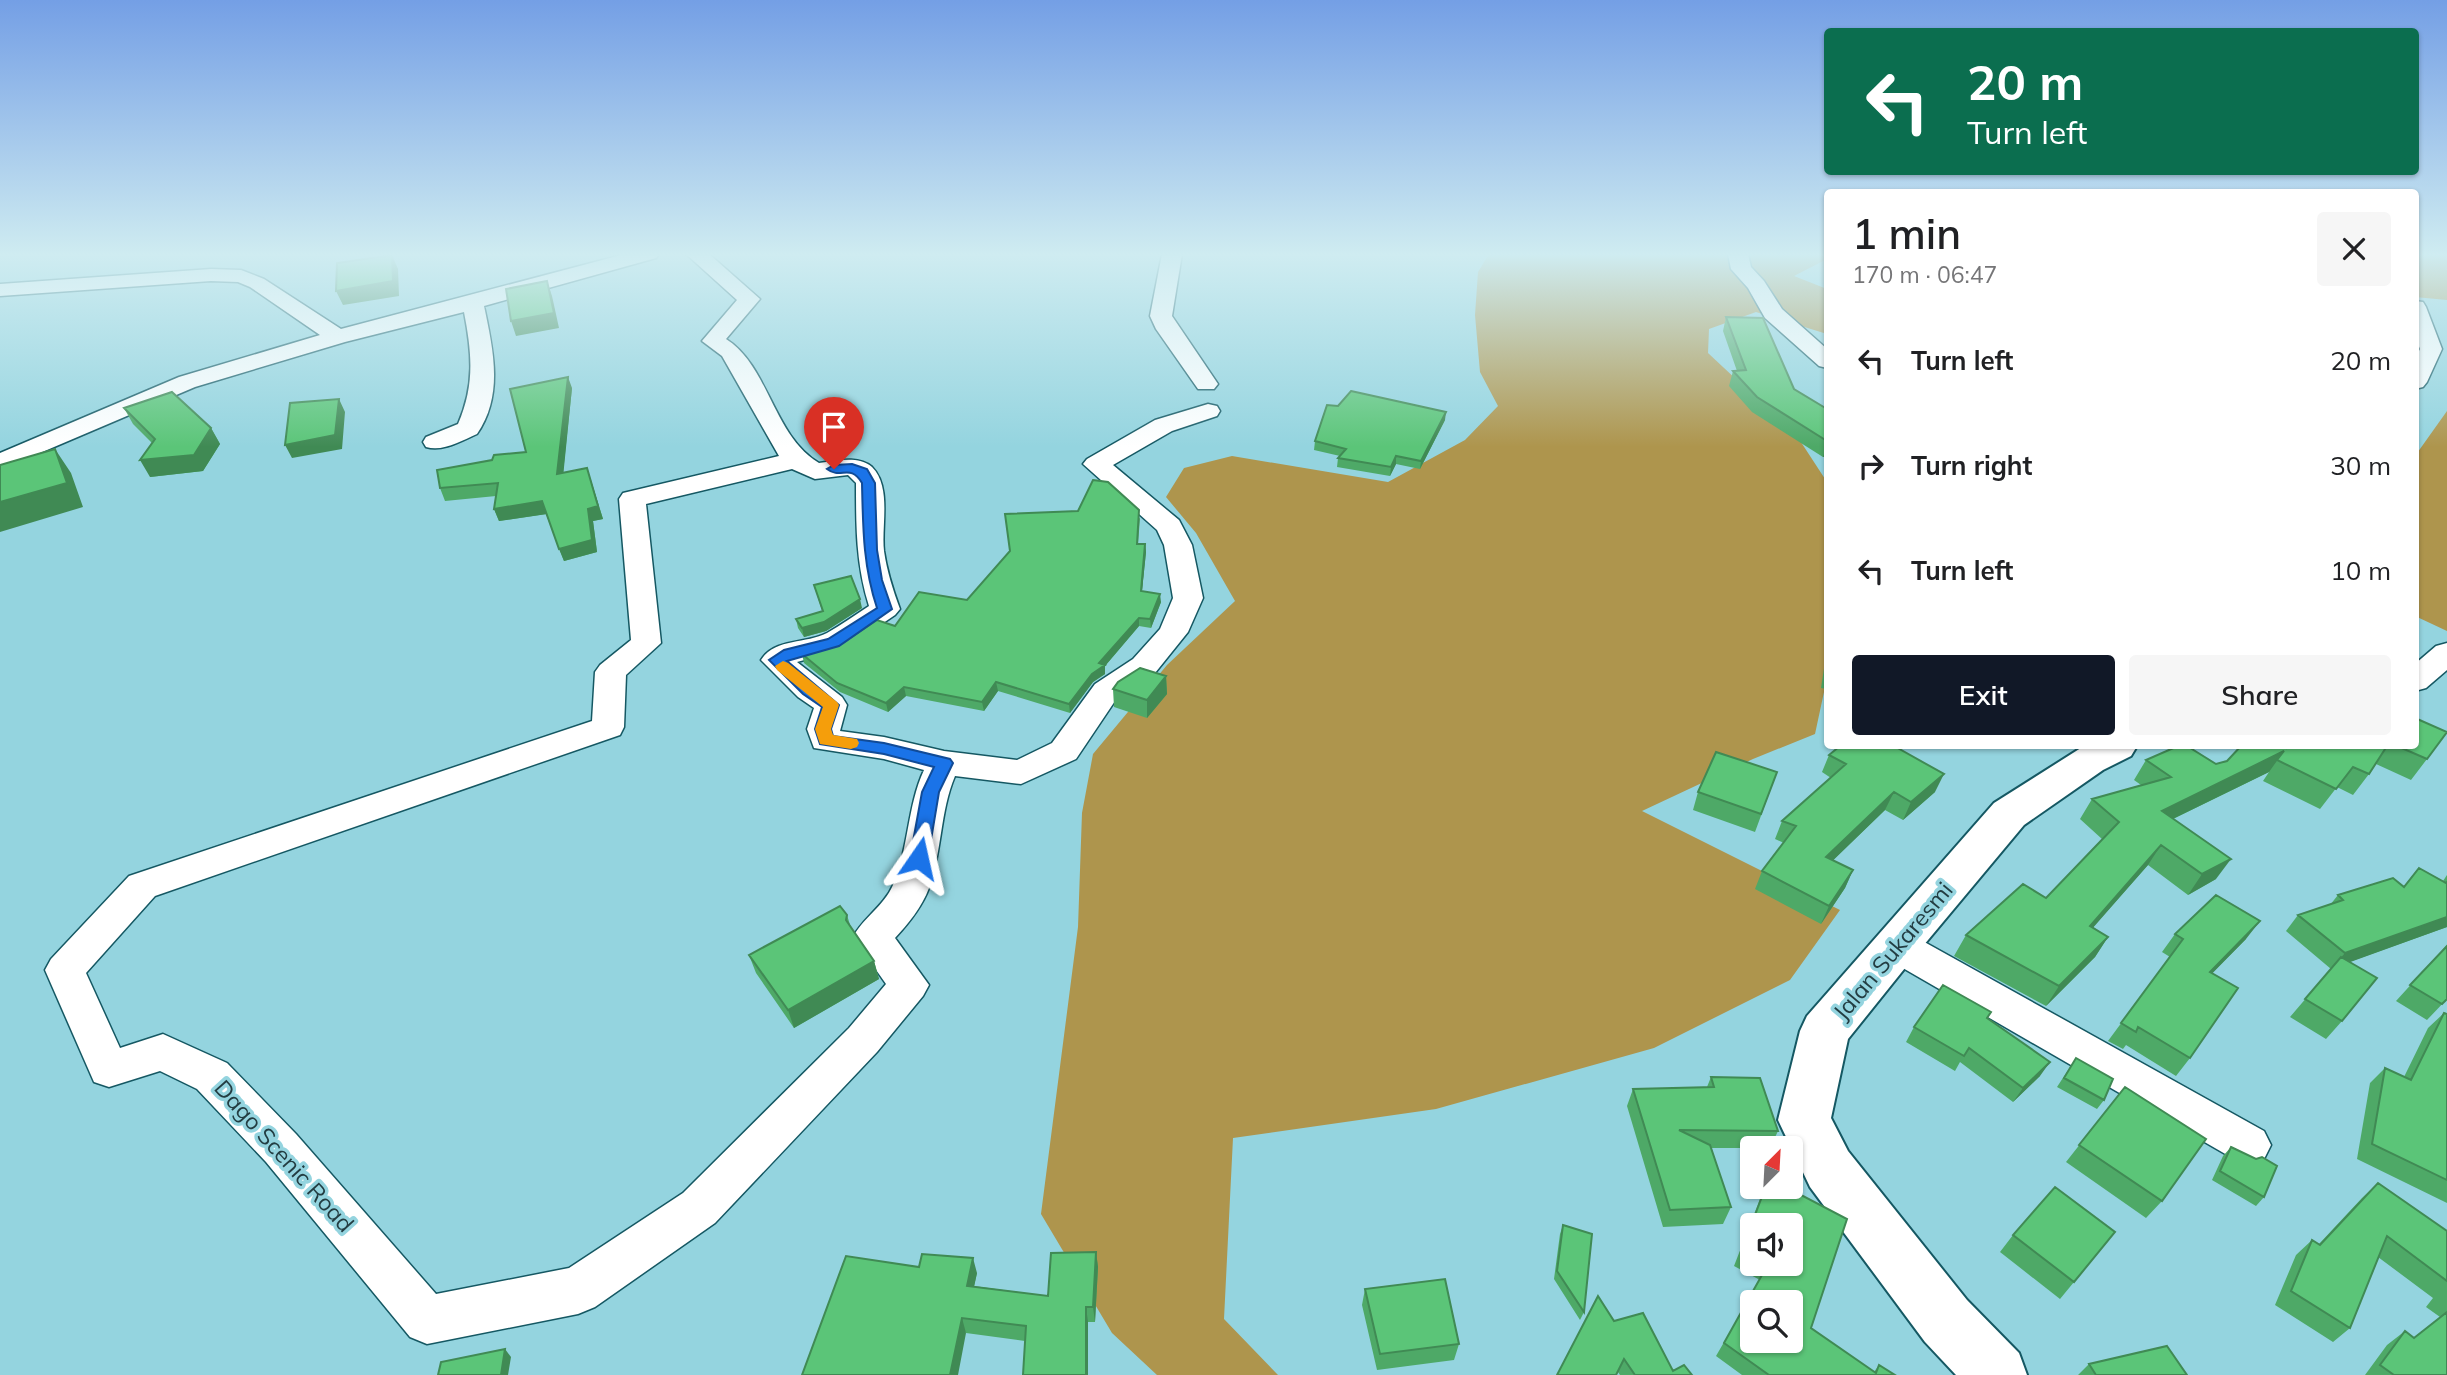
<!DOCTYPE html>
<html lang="en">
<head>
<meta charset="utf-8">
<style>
  :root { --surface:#fff; --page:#f6f6f6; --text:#202124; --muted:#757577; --accent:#111827 }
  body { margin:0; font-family:Mulish,sans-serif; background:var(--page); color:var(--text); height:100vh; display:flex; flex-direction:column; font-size:26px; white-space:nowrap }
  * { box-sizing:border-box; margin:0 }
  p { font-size:23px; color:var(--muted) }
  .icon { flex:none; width:38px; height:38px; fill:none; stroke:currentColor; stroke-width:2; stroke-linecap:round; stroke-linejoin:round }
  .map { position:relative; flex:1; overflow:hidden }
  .details { position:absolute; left:1824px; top:189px; width:595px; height:560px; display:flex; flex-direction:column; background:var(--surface); border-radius:7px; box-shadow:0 2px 5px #0004 }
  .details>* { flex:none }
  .banner { position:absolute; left:1824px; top:28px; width:595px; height:147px; border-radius:7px; box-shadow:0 2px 5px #0004; background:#0b6e4f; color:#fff; overflow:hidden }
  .needle { width:46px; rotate:24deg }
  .fabs { position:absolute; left:1740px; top:1136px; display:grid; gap:14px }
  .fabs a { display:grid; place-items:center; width:63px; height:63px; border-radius:7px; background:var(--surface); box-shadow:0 2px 5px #0004; font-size:35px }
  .pin { position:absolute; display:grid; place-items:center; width:60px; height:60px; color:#fff; margin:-72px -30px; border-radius:50% 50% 50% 0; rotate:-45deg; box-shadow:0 0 7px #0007 }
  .pin .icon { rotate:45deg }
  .me { position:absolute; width:77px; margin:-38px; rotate:11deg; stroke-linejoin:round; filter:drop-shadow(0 0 5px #0008) }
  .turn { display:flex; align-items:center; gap:24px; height:147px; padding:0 28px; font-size:32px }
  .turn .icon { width:91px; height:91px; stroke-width:2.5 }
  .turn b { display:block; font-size:49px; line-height:60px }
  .round { display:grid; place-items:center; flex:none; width:74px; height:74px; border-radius:7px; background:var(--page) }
  .summary { display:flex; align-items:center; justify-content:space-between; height:119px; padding:0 28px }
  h1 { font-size:42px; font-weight:600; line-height:52px }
  .button { display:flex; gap:14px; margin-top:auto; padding:14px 28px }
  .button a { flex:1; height:80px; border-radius:7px; background:var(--accent); color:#fff; font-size:28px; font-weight:600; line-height:80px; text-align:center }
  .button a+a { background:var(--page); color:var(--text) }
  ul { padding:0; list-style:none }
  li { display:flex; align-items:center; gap:21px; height:105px; padding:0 28px }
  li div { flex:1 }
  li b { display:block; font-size:26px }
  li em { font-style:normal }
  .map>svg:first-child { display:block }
</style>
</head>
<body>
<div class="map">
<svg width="2447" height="1375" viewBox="0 0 2447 1375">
  <rect width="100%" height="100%" fill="#94d4df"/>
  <path fill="#ae954d" d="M1489 254H1821L1827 259 1794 276 1827 289V334L1756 312 1709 329 1708 353 1797 436 1827 482V678L1815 734 1753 759 1642 811 1840 910 1790 980 1654 1048 1436 1109 1233 1138 1224 1319 1278 1375H1157L1112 1333 1041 1214 1078 927 1082 813 1093 754 1167 665 1235 601 1196 533 1166 497 1184 468 1232 456 1388 482 1465 440 1498 406 1480 372 1475 315 1478 272Z
    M2415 254H2447V300L2415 297Z
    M2447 411V631L2415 616V456Z"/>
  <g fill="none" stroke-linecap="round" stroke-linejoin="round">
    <g stroke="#155863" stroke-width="3">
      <path id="minor" d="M625 254H659L656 258 484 306C493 349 504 395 477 434 461 441 443 452 426 447L423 442 426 437 458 424C475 385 472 353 464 312L345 342 195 387 0 470V453L179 377 320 335 250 287 238 282 211 281 0 296V284L211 269 241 270 264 279 341 329Z
        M686 254H709L760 299 726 339C769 366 773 436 819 463 836 461 858 455 872 467 892 487 881 526 884 551 887 572 893 590 900 609L895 615 845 649 797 662 842 697 847 705 840 731 884 737 944 751 1017 760 1052 743 1095 684 1133 659 1160 629 1173 598 1164 545 1157 530 1083 464 1087 459 1155 420 1208 404 1217 406 1220 411 1217 416 1172 431 1113 465 1179 520 1192 545 1203 598 1188 632 1155 673 1117 698 1076 759 1021 784 955 776C940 811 942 852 929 888 922 907 908 924 895 938L929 985 923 996 877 1052 715 1223 595 1307 578 1314 427 1344 410 1337 266 1162 197 1089 160 1071 109 1087 94 1082 45 970 51 959 129 876 592 721 595 672 600 665 631 640 619 499 623 493 779 456 722 356 702 341 737 300ZM792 469 815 479 848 475 856 483C856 526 856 565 869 606 855 615 841 625 827 633 806 644 775 638 761 660L798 697 814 708 807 729 814 748 884 759 924 770C907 807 909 848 893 885 884 906 863 918 853 937L886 984 849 1028 683 1193 569 1268 436 1294 296 1134 227 1063 163 1034 120 1048 86 973 155 896 620 735 624 727 626 675 661 643 646 504Z
        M1162 254H1182L1172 316 1218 384 1214 389H1198L1156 329 1150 316Z
        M1728 254H1748L1751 267 1764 281 1782 309 1827 349V368L1819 366 1765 318 1748 288 1731 269Z
        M2415 301 2423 302 2426 307 2442 349 2427 382 2423 387 2415 389V359L2420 349 2415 336Z
        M2447 643V670L2426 688 2415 691V664L2436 646Z
        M1896 930 1910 934 2264 1131 2271 1145 2264 1159 2249 1165 2234 1159 1882 956 1877 945 1882 934Z"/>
    </g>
    <g stroke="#155863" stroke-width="4">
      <path id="major" d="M2084 746H2137L2131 756 2103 770 2024 825 1913 958 1848 1039 1831 1118 1848 1151 1967 1300 2019 1353 2027 1375H1956L1925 1342 1810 1187 1778 1120 1800 1031 1807 1016 1994 803Z"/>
    </g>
    <use href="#minor" fill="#fff" fill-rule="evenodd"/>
    <use href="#major" fill="#fff" fill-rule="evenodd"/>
  </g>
  <path fill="#4ea967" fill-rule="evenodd" d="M1726 317 1794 389 1827 409V456L1823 457 1752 412 1729 386 1733 371H1737L1723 331Z
    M572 388 563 473 591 480 603 519 593 521 597 552 564 561 546 514 499 521 494 509 496 496 445 501 440 488 492 460 526 452Z
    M124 408 211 428 220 444 203 471 150 477 152 443 133 424Z
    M1445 420 1420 469 1396 464 1390 476 1337 467 1338 458 1340 456 1314 450 1315 441Z
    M1140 518 1138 544H1145L1146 552 1142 591 1161 602 1151 628 1139 626 1105 666V674L1093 682 1070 713 998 691 984 711 906 696 888 712 840 692 804 663 802 654 844 642 895 626 967 600Z
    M814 585 862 608 826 631 804 637 798 628 796 619 822 611Z
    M1827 649V689L1821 688Z
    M1166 676 1167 694 1147 718 1114 707 1113 689Z
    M2288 746H2415L2427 759 2411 780 2376 764 2369 774 2353 795 2337 787 2320 809 2263 781 2269 772 2173 819 2216 879 2188 895 2148 865 2093 927 2108 937 2095 957 2046 1006 1954 956 1966 935 2046 898 2102 839 2080 819 2092 799 2141 785 2134 780 2146 760 2216 764 2286 748Z
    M1829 755 1935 792 1903 820 1885 810 1833 860 1853 870 1845 888 1821 924 1755 889 1762 871 1784 843 1775 839 1782 821 1831 778 1822 772Z
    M1777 772 1755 832 1693 810 1698 792Z
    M2419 868 2443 881 2447 875V927L2349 962 2342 1021 2326 1039 2290 1017 2331 969 2286 931 2298 915 2330 905 2338 895 2404 886Z
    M847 915 851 928 874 961 879 979 794 1028 756 973 749 955Z
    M2175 934 2246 939 2212 973 2190 1058 2176 1076 2126 1045 2123 1049 2108 1041 2170 957 2162 952Z
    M2447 945V999L2427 1020 2396 1001Z
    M2444 1013 2447 1014V1203L2357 1159 2370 1083 2385 1068 2404 1077 2428 1028Z
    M1987 1018 2040 1076 2013 1102 1960 1062 1955 1071 1906 1042 1914 1027Z
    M2076 1058 2104 1100 2097 1109 2057 1087Z
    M1711 1077 1778 1131 1770 1148H1711L1731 1207 1723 1224 1663 1227 1627 1106 1633 1089 1707 1087Z
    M2125 1087 2162 1201 2146 1218 2066 1162Z
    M2231 1147 2264 1197 2256 1206 2212 1180 2223 1156Z
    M2378 1183 2447 1231V1375H2365L2387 1345 2405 1331 2414 1338 2440 1317 2426 1307 2433 1298 2378 1257 2350 1328 2333 1342 2275 1305 2296 1255 2312 1240 2319 1244 2362 1198Z
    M1765 1186H1784L1811 1328 1874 1372 1879 1365 1895 1375H1742L1716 1356 1760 1280 1734 1266ZM1752 1225 1790 1264H1752Z
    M1563 1225 1584 1312 1580 1320 1554 1279 1560 1234Z
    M2013 1235 2074 1282 2060 1299 2000 1252Z
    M1096 1252 1098 1267 1095 1322H1088L1025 1341 966 1333 919 1267 977 1273 974 1286 1048 1296Z
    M1365 1289 1459 1344 1454 1360 1377 1370 1362 1305Z
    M1614 1321 1673 1371 1692 1375H1620L1618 1372Z
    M2089 1364 2187 1375H2078Z"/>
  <path fill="#408a54" d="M392 255 398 269 399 296 343 305 336 291Z
    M547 281 552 296 559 328 516 336 511 321Z
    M568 377 572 388 562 487 557 474Z
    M339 399 345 412 342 449 292 458 285 445Z
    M1446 412 1445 420 1420 469 1421 461Z
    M211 428 220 444 203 471 150 477 140 460Z
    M1827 446V456L1823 457Z
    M55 449 71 473 83 507 0 532V502Z
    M1396 456V464L1390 476 1391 467Z
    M587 468 603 519 593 521 597 552 564 561 559 549Z
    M542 501 547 514 499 521 494 509Z
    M1145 544 1146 552 1141 600V591Z
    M1160 594 1161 602 1151 628 1150 619Z
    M860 599 862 608 826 631 804 637 802 628Z
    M1139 618V626L1105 666V674L1093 682 1070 713 1069 704 1099 663Z
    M1166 676 1167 694 1147 718V700Z
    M996 682 998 691 984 711 982 702Z
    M904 687 906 696 888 712 886 703Z
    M2284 751 2269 772 2148 831 2162 811Z
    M1944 774 1935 792 1903 820 1911 802Z
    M1894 792 1885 810 1818 875 1826 857Z
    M2161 845 2148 865 2077 946 2090 926Z
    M2231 859 2216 879 2188 895 2202 874Z
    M1853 870 1845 888 1821 924 1829 906Z
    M2447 917V927L2331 969 2345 953Z
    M2260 921 2246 939 2196 990 2210 972Z
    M2108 937 2095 957 2046 1006 2059 986Z
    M874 961 879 979 794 1028 788 1010Z
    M2050 1062 2040 1076 2013 1102 2023 1088Z
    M1096 1252 1098 1267 1095 1322 1093 1307Z
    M973 1258 977 1273 971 1301 967 1286Z
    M1086 1307 1088 1322V1375H1086Z
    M962 1318 966 1333 958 1375H950Z
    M505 1349 511 1357 508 1375H501Z"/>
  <path fill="#5bc578" stroke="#408a54" stroke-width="2" fill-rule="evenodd" d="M392 255 393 281 336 291 337 263Z
    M547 281 554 313 511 321 506 289Z
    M1726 317 1763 318 1794 389 1827 409V441L1757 397 1733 371 1746 370Z
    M568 377 557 474 587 468 598 506 588 509 592 540 559 549 542 501 494 509 498 483 440 488 437 470 492 460 494 455 526 452 510 389Z
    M1351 391 1446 412 1421 461 1396 456 1391 467 1338 458 1346 449 1315 441 1327 405 1338 406Z
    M172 392 211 428 194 455 140 460 155 439 124 408Z
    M339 399 335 435 285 445 290 403Z
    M55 449 67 483 0 502V465Z
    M1093 480 1108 482 1139 510 1137 544H1145L1141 591 1160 594 1150 619 1139 618 1099 663 1105 665 1092 674 1069 704 996 682 982 702 904 687 886 703 837 683 802 654 844 642 877 620 895 626 919 592 967 600 1010 551 1005 514 1078 511Z
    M851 576 860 599 824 622 802 628 796 619 823 611 814 585Z
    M1140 668 1166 676 1147 700 1113 689 1118 682Z
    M2415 718 2447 732 2427 759 2397 746H2415Z
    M1840 746H1894L1944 774 1911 802 1894 792 1826 857 1853 870 1829 906 1762 871 1796 826 1782 821 1846 764 1829 755Z
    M2178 746H2187L2216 764 2227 761 2241 746H2281L2286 748 2288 746H2387L2369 774 2353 767 2336 789 2277 760 2284 751 2162 811 2231 859 2202 874 2161 845 2090 926 2108 937 2059 986 1966 935 2023 884 2046 898 2119 822 2092 799 2171 777 2146 760Z
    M1716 752 1777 772 1761 814 1698 792Z
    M2419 868 2446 883 2447 882V917L2345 953 2298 915 2343 900 2338 895 2393 878 2404 887Z
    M2216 895 2260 921 2210 972 2238 988 2190 1058 2138 1027 2136 1032 2121 1023 2183 939 2175 934Z
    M840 906 847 915 846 920 874 961 788 1010 749 955Z
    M2447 946V999L2442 1004 2410 985Z
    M2341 957 2377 978 2342 1021 2305 999Z
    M1943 985 1991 1012 1987 1018 2050 1062 2023 1088 1969 1048 1964 1056 1914 1027Z
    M2444 1013 2447 1014V1180L2372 1144 2385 1068 2411 1080Z
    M2076 1058 2113 1079 2104 1100 2064 1078Z
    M1711 1077 1760 1078 1778 1131 1679 1130 1710 1145 1731 1207 1670 1210 1633 1089 1714 1087Z
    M2125 1087 2206 1139 2162 1201 2079 1145Z
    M2231 1147 2256 1159 2262 1157 2277 1166 2264 1197 2220 1171Z
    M2378 1183 2447 1231V1281L2387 1236 2350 1328 2291 1291 2312 1240 2320 1245Z
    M1766 1186H1784L1847 1219 1811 1328 1876 1373 1879 1365 1895 1375H1769L1724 1343 1767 1266 1763 1264H1790V1225H1752V1258L1741 1252ZM1752 1302H1790V1340H1752Z
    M2055 1187 2115 1232 2074 1282 2013 1235Z
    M1563 1225 1592 1234 1584 1312 1557 1271Z
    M1096 1252 1093 1307H1086V1375H1023L1026 1326 962 1318 950 1375H802L846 1256 919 1267 922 1254 973 1258 967 1286 1048 1296 1051 1253Z
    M1445 1279 1459 1344 1380 1354 1365 1289Z
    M1598 1296 1614 1321 1643 1313 1673 1371 1684 1365 1692 1375H1635L1624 1359 1616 1375H1557Z
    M2447 1312V1375H2394L2380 1365 2405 1331 2414 1338Z
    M2167 1346 2187 1375H2096L2089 1364Z
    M505 1349 501 1375H438L441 1362Z"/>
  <linearGradient id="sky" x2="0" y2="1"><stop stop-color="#749fe5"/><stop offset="0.57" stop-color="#cfecf1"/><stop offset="1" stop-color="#cfecf1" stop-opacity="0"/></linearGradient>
  <rect width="2447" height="447" fill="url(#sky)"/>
  <path fill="#1a73e8" stroke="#114b97" stroke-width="2" d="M852 464 867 469 875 483 877 550 882 580 892 609 839 646 787 661 839 705 831 729 833 736 884 743 950 759 953 763 939 792 928 858 925 863H912L910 858 922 792 934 767 884 754 820 744 815 729 822 707 803 694 769 660 784 650 828 639 877 608C863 566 863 527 862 483 850 463 841 480 827 469L834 465Z"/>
  <path fill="#f59e0b" d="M783 661 788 663 837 702 839 705 831 729 833 735 857 739 859 743 857 747 851 749 820 744 815 729 823 707 777 670 775 666Z"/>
  <g text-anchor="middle" stroke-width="7" stroke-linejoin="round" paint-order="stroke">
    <g font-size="23" fill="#233d42" stroke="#94d4df">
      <text transform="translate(1893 951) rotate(-50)" y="8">Jalan Sukaresmi</text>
      <text transform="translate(284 1156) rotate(48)" y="8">Dago Scenic Road</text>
    </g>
  </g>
</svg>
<div class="fabs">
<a><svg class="needle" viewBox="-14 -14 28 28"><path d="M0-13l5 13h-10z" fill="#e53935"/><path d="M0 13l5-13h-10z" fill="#757577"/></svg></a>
<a><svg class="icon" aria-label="sound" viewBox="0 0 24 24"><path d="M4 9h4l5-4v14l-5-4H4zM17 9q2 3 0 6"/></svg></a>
<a><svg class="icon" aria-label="search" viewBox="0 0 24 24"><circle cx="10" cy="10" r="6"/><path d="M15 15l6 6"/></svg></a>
</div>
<div class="pin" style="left:834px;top:469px;background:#d93025"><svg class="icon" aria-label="arrive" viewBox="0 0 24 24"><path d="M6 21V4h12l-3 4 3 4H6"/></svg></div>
<svg class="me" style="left:919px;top:858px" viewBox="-20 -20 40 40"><path d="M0-17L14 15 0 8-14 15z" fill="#1a73e8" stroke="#fff" stroke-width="4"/></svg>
<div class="banner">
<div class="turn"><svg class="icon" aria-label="left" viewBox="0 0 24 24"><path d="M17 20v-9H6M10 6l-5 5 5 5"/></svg><div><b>20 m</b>Turn left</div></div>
</div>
<section class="details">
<div class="summary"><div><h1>1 min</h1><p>170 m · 06:47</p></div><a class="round"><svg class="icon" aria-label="close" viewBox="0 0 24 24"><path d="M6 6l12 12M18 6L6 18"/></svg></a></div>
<ul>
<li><svg class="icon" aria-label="left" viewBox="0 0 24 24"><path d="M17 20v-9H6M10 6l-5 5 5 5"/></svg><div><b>Turn left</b></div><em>20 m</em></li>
<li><svg class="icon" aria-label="right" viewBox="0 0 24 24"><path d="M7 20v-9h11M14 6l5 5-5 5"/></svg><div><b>Turn right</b></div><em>30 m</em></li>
<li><svg class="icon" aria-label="left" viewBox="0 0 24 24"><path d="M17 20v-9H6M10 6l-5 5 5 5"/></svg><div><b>Turn left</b></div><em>10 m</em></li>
</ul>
<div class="button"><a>Exit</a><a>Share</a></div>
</section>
</div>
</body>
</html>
